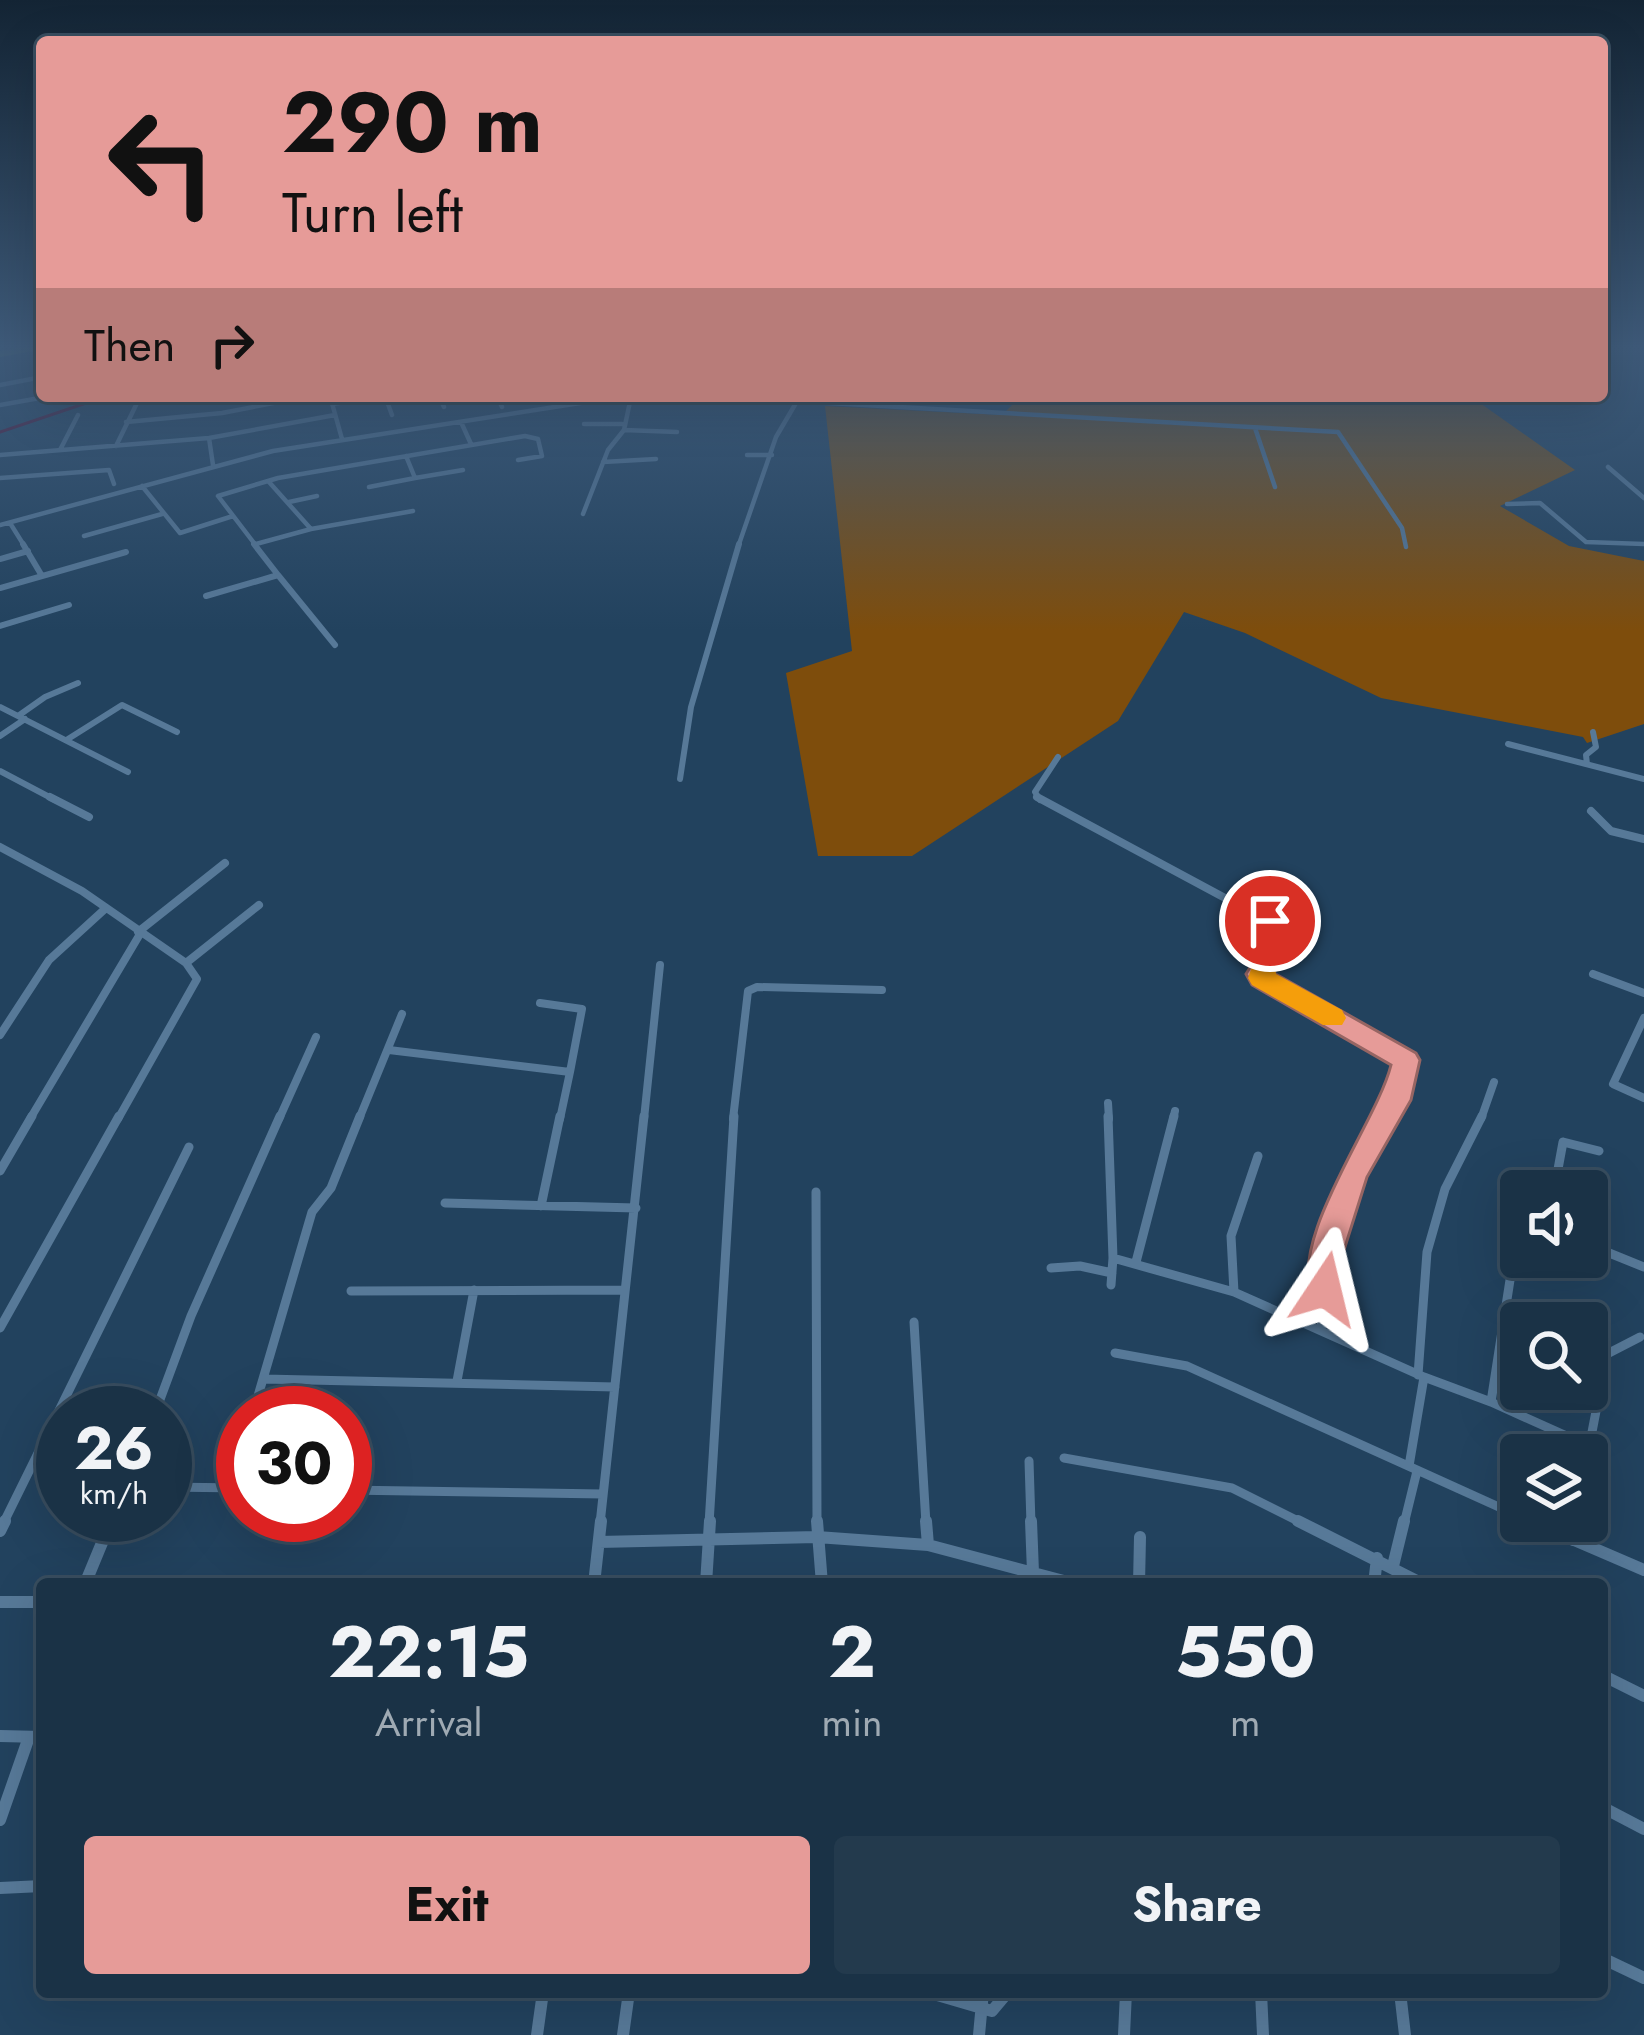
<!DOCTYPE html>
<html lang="en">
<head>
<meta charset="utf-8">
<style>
  :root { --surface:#1a3246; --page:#233a4d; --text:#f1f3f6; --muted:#9faab3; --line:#384d5f; --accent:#e69b98 }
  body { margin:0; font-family:Jost,sans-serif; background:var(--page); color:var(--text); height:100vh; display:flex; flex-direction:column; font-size:45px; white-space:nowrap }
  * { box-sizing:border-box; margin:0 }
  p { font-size:39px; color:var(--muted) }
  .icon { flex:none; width:66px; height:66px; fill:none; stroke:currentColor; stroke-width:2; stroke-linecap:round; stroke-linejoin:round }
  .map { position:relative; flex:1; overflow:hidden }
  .side { position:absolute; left:36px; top:1578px; width:1572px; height:420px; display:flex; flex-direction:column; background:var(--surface); border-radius:12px; box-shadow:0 12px 48px #0002,0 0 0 3px var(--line) }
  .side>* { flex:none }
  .banner { position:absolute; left:36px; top:36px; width:1572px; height:366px; border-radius:12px; box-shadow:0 12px 48px #0002,0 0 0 3px var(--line); background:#e69b98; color:#111; overflow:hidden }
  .buttons { position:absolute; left:1500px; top:1170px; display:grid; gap:24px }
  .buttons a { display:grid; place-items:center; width:108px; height:108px; border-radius:12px; background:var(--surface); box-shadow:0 12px 48px #0002,0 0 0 3px var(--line); font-size:60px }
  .speed { position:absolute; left:36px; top:1386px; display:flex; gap:24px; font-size:60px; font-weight:700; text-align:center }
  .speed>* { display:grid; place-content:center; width:156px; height:156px; border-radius:50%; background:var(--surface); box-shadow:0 12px 48px #0002,0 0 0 3px var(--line); line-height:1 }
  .speed small { font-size:30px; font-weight:400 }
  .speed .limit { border:18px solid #d22; background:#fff; color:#111 }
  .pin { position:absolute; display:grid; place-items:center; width:102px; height:102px; color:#fff; margin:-51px; border:6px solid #fff; border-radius:50%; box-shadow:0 3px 12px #0007 }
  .me { position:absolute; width:132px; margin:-66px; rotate:10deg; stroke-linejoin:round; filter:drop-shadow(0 0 9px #0008) }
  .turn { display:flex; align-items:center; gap:42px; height:252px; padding:0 48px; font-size:54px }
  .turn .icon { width:156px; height:156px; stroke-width:2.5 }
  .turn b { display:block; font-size:84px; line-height:102px }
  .then { display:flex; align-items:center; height:114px; padding:0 48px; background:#0003; gap:24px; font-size:45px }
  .eta { display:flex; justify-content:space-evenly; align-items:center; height:204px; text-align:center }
  .eta b { font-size:72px; font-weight:700; line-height:84px }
  .primary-button { display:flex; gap:24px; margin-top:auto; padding:24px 48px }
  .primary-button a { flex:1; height:138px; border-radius:12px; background:var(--accent); color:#111; font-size:48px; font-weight:700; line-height:138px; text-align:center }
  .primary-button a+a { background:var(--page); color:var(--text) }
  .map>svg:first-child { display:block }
</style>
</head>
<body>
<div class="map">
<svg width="1644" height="2035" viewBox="0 0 1644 2035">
  <rect width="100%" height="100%" fill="#22425e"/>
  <path fill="#7e4d0c" d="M1013 396H1470L1575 470 1500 506 1569 546 1644 561V724L1587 743 1583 737 1381 698 1245 633 1184 612 1118 721 912 856H818L786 673 852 651 825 406 1002 415 1013 404Z"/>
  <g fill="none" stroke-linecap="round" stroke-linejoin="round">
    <path stroke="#5a0023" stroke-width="3" d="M0 432 107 396"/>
    <path stroke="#577998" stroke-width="4.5" d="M0 385 42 377
      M330 396 342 439
      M385 396 392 415
      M439 396 444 407
      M497 396 502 407
      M332 404 386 396
      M0 405 51 396
      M126 422 222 413 310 396
      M461 422 471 444
      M584 424H622
      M1255 428 1275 487
      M624 430 677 432
      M209 438 213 465
      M116 446 138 401 190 396
      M60 450 78 415
      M0 455 209 438 335 415
      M747 455H772
      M603 462 656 459
      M1608 467 1644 498
      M0 478 109 470 114 484
      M415 478 463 470
      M269 482 311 529 413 511
      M142 486 180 533 233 516
      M369 487 415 478 406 456
      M289 502 317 496
      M1507 504 1540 503 1586 542 1644 544
      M583 514 608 450 624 430 631 397
      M10 523 25 547
      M0 525 273 451 619 397 756 399 1338 432 1402 528 1406 547
      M84 536 162 514
      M256 544 311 529
      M257 547 218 496 278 478 525 436 538 439 542 456 518 460
      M738 547 776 437 796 403"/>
    <path stroke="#577998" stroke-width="6" d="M23 544 42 576
      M0 559 28 551
      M278 575 335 645
      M0 588 126 552
      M206 596 278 575 254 544
      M0 626 69 605
      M0 707 128 772
      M18 716 45 697 78 683
      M0 736 25 719
      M68 739 122 705 177 732
      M1508 744 1644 779
      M1587 764 1586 755 1596 747 1593 732
      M0 771 55 800
      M680 779 691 707 739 544
      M1040 800 1035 792 1058 757"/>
    <path stroke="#577998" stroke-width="8" d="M50 797 89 817
      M1037 797 1277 926 1280 940 1261 978 1404 1057 1401 1088 1386 1119
      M1591 811 1611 831 1644 839
      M0 847 82 891 186 963 197 979 118 1119
      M138 932 225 863
      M186 963 259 905
      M1593 974 1644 993
      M540 1003 582 1009 570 1072
      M1644 1018 1613 1084 1644 1098
      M0 1035 49 960 106 908
      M389 1050 570 1072 560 1119
      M1108 1103 1109 1119
      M30 1119 140 934
      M279 1119 316 1037
      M359 1119 402 1014
      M644 1119 660 965
      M733 1119 748 991 757 987 882 990
      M1173 1119 1175 1111
      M1481 1119 1494 1082"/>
    <path stroke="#577998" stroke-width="9" d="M1108 1116 1113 1258 1234 1292 1424 1377 1409 1466
      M0 1171 32 1116
      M1554 1191 1563 1142 1599 1151
      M816 1192 817 1524
      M445 1203 636 1208
      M541 1206 560 1116
      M1587 1244 1644 1267
      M1136 1262 1174 1116
      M1051 1268 1080 1266 1112 1273
      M1111 1285 1113 1258
      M351 1291 625 1290
      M1234 1292 1231 1236 1258 1156
      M914 1322 926 1524
      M0 1328 119 1116
      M1321 1329C1330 1240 1341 1193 1388 1116
      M1115 1353 1187 1366 1521 1517
      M1418 1375 1427 1252 1445 1189 1482 1116
      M1424 1377 1491 1402 1510 1280 1514 1272 1532 1268 1536 1257
      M264 1379 615 1387
      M457 1381 474 1290
      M1491 1402 1589 1446
      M155 1413 191 1316 280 1116
      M253 1413 312 1212 331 1188 360 1116
      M1064 1458 1232 1488 1304 1524
      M1587 1458 1607 1354 1640 1337
      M1029 1461 1031 1524
      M165 1487 243 1488
      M229 1488 243 1445
      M345 1490 603 1494
      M1530 1521 1537 1524
      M3 1524 189 1147
      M110 1524 114 1515
      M600 1524 644 1116
      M709 1524 734 1116
      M1404 1524 1417 1471"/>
    <path stroke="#577998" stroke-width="12" d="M817 1521 822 1584
      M1031 1521 1033 1572
      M1298 1521 1423 1584
      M1530 1521 1644 1570
      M0 1531 5 1521
      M1573 1540 1576 1521
      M599 1542 817 1537 928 1545 926 1521
      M928 1545 1075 1584
      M1393 1566 1404 1521
      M85 1584 111 1521
      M594 1584 601 1521
      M706 1584 710 1521
      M1139 1584 1140 1537
      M1374 1584 1377 1558
      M0 1602H42
      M1602 1675 1644 1696
      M0 1736 42 1737
      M1602 1807 1644 1829
      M0 1820 29 1737
      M0 1888 42 1886
      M1602 1958 1644 1978
      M927 1992 992 2011 1008 1992
      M1261 1992 1263 2035
      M1400 1992 1405 2035
      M537 2035 543 1992
      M623 2035 629 1992
      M979 2035 983 1992
      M1124 2035 1126 1992"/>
    <path stroke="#648946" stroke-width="6" d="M0 354 42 346"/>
  </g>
  <linearGradient id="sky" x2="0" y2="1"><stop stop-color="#132434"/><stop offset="0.55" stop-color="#3e5a79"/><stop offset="1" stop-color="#3e5a79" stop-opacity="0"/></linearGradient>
  <rect width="1644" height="631" fill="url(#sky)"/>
  <path fill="#e69b98" stroke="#966563" stroke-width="3" d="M1270 911 1286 919 1293 940 1274 973 1416 1053 1420 1060 1411 1100 1367 1177 1344 1250 1336 1300 1325 1304 1313 1300C1286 1239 1376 1125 1391 1065L1252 985 1246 974 1267 940 1257 921Z"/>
  <path fill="#f59e0b" d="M1265 955 1274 958 1276 974 1342 1010 1346 1018 1342 1025H1323L1252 985 1248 978 1255 958Z"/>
</svg>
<div class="buttons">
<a><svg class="icon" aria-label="sound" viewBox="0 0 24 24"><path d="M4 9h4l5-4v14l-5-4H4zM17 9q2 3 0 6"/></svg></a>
<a><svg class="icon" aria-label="search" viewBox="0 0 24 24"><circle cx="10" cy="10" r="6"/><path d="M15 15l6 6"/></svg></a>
<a><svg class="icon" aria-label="layers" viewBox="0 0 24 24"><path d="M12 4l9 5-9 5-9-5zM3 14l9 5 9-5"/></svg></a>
</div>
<div class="speed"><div>26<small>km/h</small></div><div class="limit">30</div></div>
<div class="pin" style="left:1270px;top:921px;background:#d93025"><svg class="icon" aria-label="arrive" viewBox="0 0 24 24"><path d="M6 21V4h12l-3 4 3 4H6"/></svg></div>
<svg class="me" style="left:1325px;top:1289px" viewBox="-20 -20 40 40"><path d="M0-17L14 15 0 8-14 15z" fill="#e69b98" stroke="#fff" stroke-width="4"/></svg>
<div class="banner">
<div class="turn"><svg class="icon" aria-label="left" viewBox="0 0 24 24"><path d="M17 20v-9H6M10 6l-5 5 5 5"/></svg><div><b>290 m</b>Turn left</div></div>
<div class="then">Then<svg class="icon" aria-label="right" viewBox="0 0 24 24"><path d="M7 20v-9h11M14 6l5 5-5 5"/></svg></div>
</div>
<section class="side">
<div class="eta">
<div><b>22:15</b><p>Arrival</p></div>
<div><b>2</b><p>min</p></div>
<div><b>550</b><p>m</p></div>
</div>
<div class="primary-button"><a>Exit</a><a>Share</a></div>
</section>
</div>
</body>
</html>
